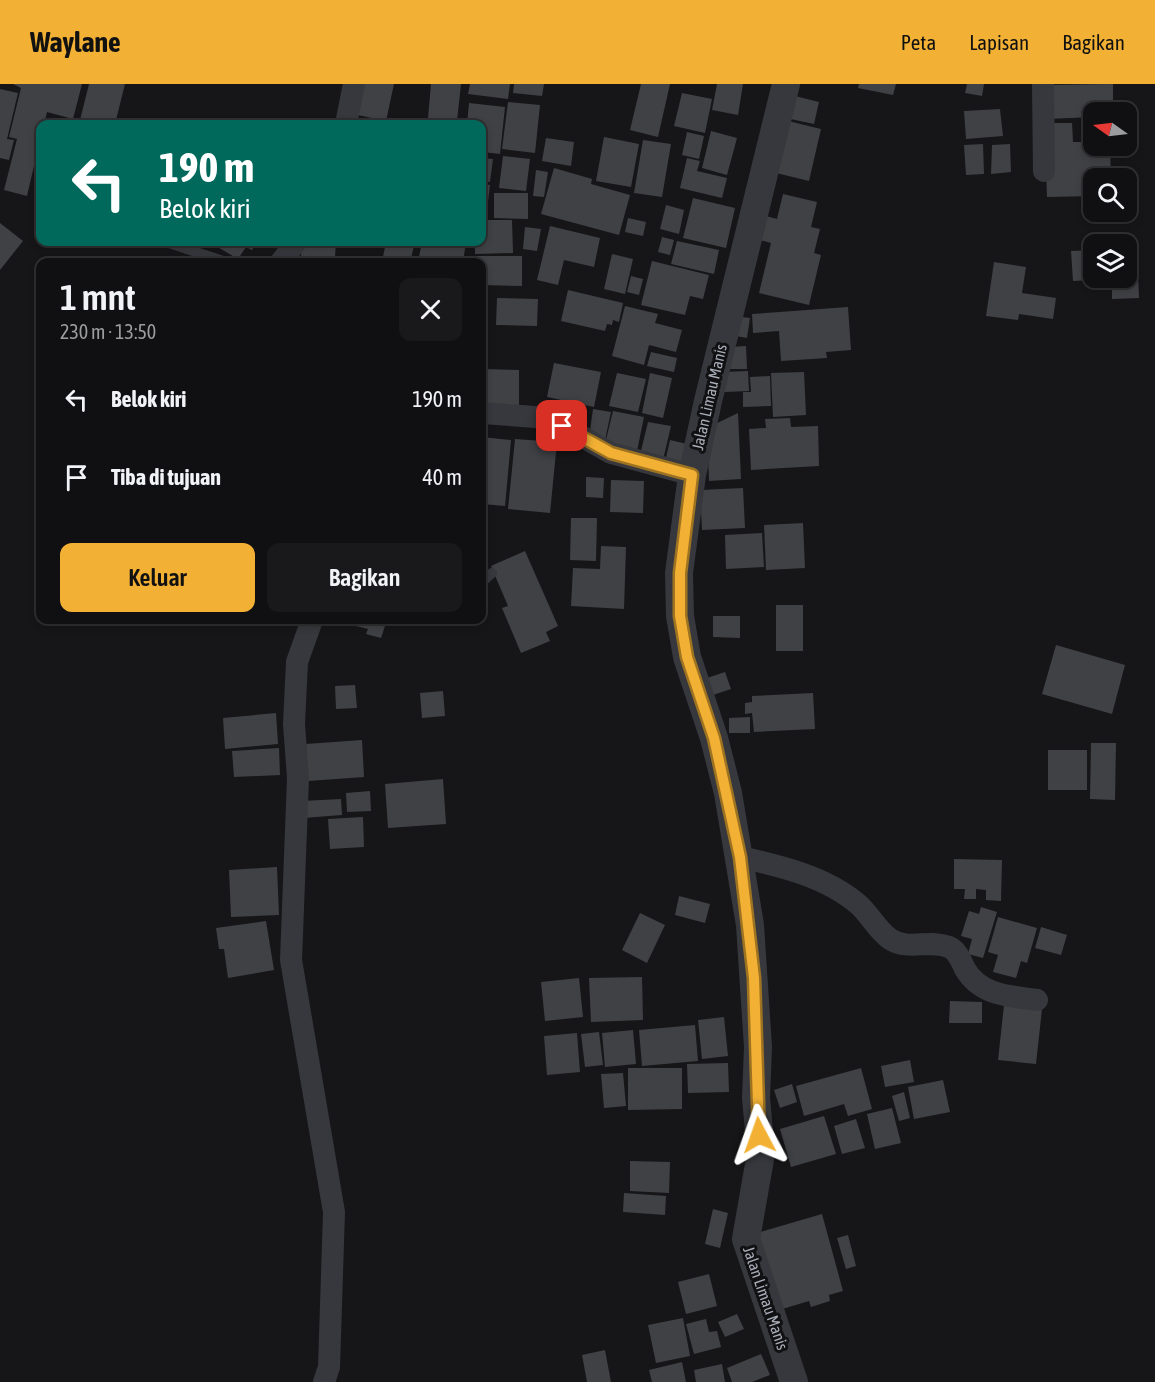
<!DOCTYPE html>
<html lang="id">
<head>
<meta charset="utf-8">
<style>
  :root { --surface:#101012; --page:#19191b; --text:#f1f3f6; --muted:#9c9d9f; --line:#303032; --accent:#f2b134 }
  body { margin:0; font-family:"Asap Condensed",sans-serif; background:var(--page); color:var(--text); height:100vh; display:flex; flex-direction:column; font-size:22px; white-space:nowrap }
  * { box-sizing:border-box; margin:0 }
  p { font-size:20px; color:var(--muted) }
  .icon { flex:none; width:33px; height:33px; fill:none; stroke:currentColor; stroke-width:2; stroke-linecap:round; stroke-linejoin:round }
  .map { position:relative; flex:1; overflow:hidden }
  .side { position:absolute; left:36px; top:174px; width:450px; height:366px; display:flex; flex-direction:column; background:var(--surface); border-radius:12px; box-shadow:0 3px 9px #0003,0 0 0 2px var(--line) }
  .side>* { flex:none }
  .guide { position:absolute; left:36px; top:36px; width:450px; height:126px; border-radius:12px; box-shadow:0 3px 9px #0003,0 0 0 2px var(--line); background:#00695c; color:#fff; overflow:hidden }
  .needle { width:39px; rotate:284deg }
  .controls { position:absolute; left:1083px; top:18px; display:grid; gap:12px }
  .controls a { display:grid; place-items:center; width:54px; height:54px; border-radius:12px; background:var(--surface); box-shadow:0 3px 9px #0003,0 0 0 2px var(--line); font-size:30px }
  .pin { position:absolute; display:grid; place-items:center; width:51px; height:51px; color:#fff; margin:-26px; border-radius:12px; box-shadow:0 3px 9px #0006 }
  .me { position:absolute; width:66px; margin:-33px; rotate:356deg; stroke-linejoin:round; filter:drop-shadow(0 0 4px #0008) }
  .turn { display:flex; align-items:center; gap:21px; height:126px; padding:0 24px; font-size:27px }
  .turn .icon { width:78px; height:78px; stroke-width:2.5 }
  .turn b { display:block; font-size:42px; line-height:51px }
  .round { display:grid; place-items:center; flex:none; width:63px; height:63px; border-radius:12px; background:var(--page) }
  .headline { display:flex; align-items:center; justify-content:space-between; height:102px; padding:0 24px }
  h1 { font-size:36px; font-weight:600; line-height:45px }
  .action { display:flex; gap:12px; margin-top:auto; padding:12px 24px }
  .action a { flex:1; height:69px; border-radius:12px; background:var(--accent); color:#111; font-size:24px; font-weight:600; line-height:69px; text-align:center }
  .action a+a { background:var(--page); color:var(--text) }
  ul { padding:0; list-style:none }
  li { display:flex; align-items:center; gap:18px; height:78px; padding:0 24px }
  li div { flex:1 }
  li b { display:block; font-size:22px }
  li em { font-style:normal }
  header { display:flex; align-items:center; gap:36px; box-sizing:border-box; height:84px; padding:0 30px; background:var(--accent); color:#111 }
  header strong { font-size:28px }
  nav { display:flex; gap:33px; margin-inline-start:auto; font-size:21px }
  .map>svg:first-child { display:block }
</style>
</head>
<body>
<header>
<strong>Waylane</strong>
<nav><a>Peta</a><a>Lapisan</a><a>Bagikan</a></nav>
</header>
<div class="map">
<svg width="1155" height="1298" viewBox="0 0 1155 1298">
  <rect width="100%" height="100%" fill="#161618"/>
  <path fill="#404145" d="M13 0H82L73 35 47 28 44 40H40V56L27 112 4 106 17 55 9 53 21 4Z
    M89 0H125L115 40H79Z
    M359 0H394L386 37 353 30Z
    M431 0H461L457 37 428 34Z
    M470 0H510L508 15 468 10Z
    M514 0H544L542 12 513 9Z
    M641 0H670L658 53 630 46Z
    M717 0H743L738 31 712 26Z
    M859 0H896L893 11 858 4Z
    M967 0H984L982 12 965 9Z
    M1113 0V28H1094V33L1046 35 1045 1Z
    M0 5 18 9 7 55 14 56 9 76 0 74Z
    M682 9 712 15 705 49 674 42Z
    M791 11 819 18 814 40 786 34Z
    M508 18 540 21 535 69 502 65Z
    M469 19 505 23 500 70 482 68V40H467Z
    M1000 25 1003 52 966 55 964 27Z
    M50 34 73 40H48Z
    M395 35 421 39V40H394Z
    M784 36 821 45 809 97 772 88Z
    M1052 39H1072L1073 58H1094V62H1110L1111 94H1094V112L1047 113 1045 60Z
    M711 47 737 54 727 91 702 84Z
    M687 48 704 52 699 75 682 71Z
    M604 53 639 60 631 103 596 97Z
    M546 54 574 58 571 82 542 77Z
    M643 56 671 60 662 113 634 109Z
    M983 60 984 90 966 91 964 61Z
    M1010 60 1011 88 991 90 992 61Z
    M503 72 530 75 526 107 499 104Z
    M482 74 493 75 490 98 482 97Z
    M687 74 700 77 697 87 727 94 722 114 680 104Z
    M554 84 592 95 591 100 630 111 619 151 541 130Z
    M536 86 548 88 544 113 533 112Z
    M482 100 490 101 487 126H482Z
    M494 109H528V135L494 134Z
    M783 110 817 118 811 143 820 145 814 169 821 171 809 221 759 209 771 159 756 155 762 131 777 135Z
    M693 114 735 124 726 164 683 154Z
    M666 121 684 126 679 150 660 145Z
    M628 134 646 138 643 152 625 148Z
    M482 136H512L513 169 475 170V158H482Z
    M0 139 23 157 0 186Z
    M550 142 600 154 594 183 564 176 558 201 537 196Z
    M525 143 541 145 537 167 523 165Z
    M662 153 674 156 670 171 658 168Z
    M677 157 719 166 714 190 671 180Z
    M209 158H257L252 166 246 163 238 175Z
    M302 158H336L335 173 301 172Z
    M386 158H415L410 178H382Z
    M422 158H466L463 178H418Z
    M1137 164 1139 214 1112 215V194H1126V165Z
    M1094 166V194L1111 195 1073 197 1071 167Z
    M612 170 633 175 625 210 604 205Z
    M476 172H522V202L482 201V178H476Z
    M652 177 709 191 703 215 690 212 685 231 641 221Z
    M994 178 1026 183 1022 209 1056 214 1053 235 1019 230 1018 236 986 232Z
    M631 192 643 195 639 211 627 208Z
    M568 206 623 219 619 238 613 236 612 241 607 240 605 247 561 237Z
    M497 214 538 215 537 242 496 241Z
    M625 222 658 230 655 239 682 246 676 268 649 261 644 281 612 272Z
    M848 223 851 266 826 268 827 274 781 277 779 247 753 249 752 230Z
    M733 232 750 234 747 254 730 251Z
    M746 262 747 285H730L729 263Z
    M651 268 677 274 674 288 647 282Z
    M554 279 601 288 594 323 547 313Z
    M482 285 519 286V322H482Z
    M748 287 749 307 724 308 723 288Z
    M804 288 806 331 773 333 771 289Z
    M617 289 646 295 638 328 609 322Z
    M650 289 672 294 663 334 642 329Z
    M770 292 771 322 743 323V308H751L750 293Z
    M593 325 611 328 605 356 589 353Z
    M613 327 644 333 637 367 605 360Z
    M738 329 741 395 709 397 707 344Z
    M790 334 791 343 818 342 819 382 751 386 749 345 766 344 765 335Z
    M648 338 671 342 663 376 640 371Z
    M482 353 511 356 505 422 482 420Z
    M515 355 557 358 550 429 508 425Z
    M670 356 687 360 681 386 664 383Z
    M586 393 604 394 603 414 586 413Z
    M611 396 644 397 643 429 610 428Z
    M743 404 745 444 702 446 700 406Z
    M571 434H597L596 477 570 476Z
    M803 439 805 484 766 486 764 441Z
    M762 449 764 483 726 485 725 451Z
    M601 462 626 463 624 525 571 522 573 484 600 485Z
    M525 467 558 542 546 548 550 557 521 569 502 524 508 522 491 482Z
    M776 521H803V567H776Z
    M713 532H740V554L713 553Z
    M341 536H379L378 540 385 542 381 554 366 550 368 545 340 538Z
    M1056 561 1125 581 1112 630 1042 610Z
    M725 588 731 605 713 611 707 594Z
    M355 601 357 624 336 625 335 602Z
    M443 607 445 632 422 634 420 609Z
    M813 609 815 645 754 648 752 629 745 630V619L752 618V612Z
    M276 629 278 660 225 665 223 634Z
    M750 633V649H729V634Z
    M362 656 364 693 308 697 306 660Z
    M1091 659H1116L1115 716 1090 715Z
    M279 664 280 691 234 693 232 667Z
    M1048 666H1087V706H1048Z
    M443 695 446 740 388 744 385 700Z
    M370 707 371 727 347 728 346 709Z
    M341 715 342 731 303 734 302 717Z
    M363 733 364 763 330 765 328 735Z
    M954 775 1002 776 1001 817 986 816V806L976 805V815H964L965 805H954Z
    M277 783 279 831 231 833 229 786Z
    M679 812 710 820 705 839 675 831Z
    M981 823 997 828 983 874 968 870 972 855 961 852 969 827 979 830Z
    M640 829 665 841 647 879 622 866Z
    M998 833 1037 844 1027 879 1021 877 1016 894 993 888 998 871 988 868Z
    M266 837 274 886 228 894 224 865H219L216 844Z
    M1041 843 1067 851 1061 871 1035 864Z
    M642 893 643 936 591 938 589 894Z
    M579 894 583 933 545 937 541 898Z
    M950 917 982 918V939H949Z
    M1004 921 1042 925 1036 980 998 976Z
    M724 933 728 972 702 975 698 936Z
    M695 941 698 977 642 982 639 946Z
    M633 946 636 980 605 983 602 949Z
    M599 948 603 981 585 983 581 950Z
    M577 949 580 988 547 991 544 952Z
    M910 976 914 998 885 1003 881 982Z
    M728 979 729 1008 688 1009 687 980Z
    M628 984H682V1025L628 1026Z
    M861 984 872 1025 848 1032 844 1020 804 1032 796 1002Z
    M623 989 626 1022 604 1024 601 990Z
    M943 996 950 1028 914 1035 908 1003Z
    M792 1000 797 1018 780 1024 774 1006Z
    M904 1008 910 1034 899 1037 892 1012Z
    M892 1024 901 1059 875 1065 867 1030Z
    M824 1032 836 1070 791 1083 780 1045Z
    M856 1035 865 1064 842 1070 834 1042Z
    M630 1077 670 1078 669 1109 630 1107Z
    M624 1109 666 1112 665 1131 623 1128Z
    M713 1125 728 1129 720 1164 705 1160Z
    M822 1130 843 1207 829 1211 830 1217 811 1223 809 1217 779 1226 757 1149Z
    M848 1151 856 1182 846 1185 837 1154Z
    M709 1190 717 1222 686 1230 678 1198Z
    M737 1230 744 1245 725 1253 718 1238Z
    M683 1234 690 1272 656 1279 648 1241Z
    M706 1235 709 1248 717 1247 721 1263 694 1270 686 1240Z
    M605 1266 611 1298H587L582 1271Z
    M761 1270 770 1291 752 1298H732L727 1284Z
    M682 1278 686 1298H652L649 1286Z
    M722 1280 725 1298H696L694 1286Z"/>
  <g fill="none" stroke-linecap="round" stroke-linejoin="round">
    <path stroke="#37383d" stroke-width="10" d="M166 158 226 178
      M482 498 492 489"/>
    <path stroke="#37383d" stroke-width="22" d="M1043 0 1044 87
      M346 40 354 0
      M281 178 296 158
      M482 329 549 334 611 369 692 391
      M312 536 297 578 294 640 298 694 291 876 334 1128 329 1283 324 1298
      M740 773C781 782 827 793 859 821 870 831 878 847 890 855 908 867 930 855 949 863 958 867 961 877 965 885 981 912 1009 912 1037 916"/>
    <path stroke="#37383d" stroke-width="28" d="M786 0 708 317 692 391 679 489 680 532 687 573 714 654 728 709 750 841 758 963 756 1014 761 1069 746 1155 794 1298"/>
  </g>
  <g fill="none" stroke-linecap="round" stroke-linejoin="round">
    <g stroke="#9d7322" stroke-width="15">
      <path id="route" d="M562 342 611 369 692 391 680 489V532L687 573 714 654 740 773 754 894 759 1051"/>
    </g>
    <use href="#route" stroke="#f2b134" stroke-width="10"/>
  </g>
  <g text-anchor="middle" stroke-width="6" stroke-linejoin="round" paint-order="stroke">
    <g font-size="16" fill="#a8adb8" stroke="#111113">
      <text transform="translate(709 313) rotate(-77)" y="6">Jalan Limau Manis</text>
      <text transform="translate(766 1214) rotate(71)" y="6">Jalan Limau Manis</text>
    </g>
  </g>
</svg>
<div class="controls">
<a><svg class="needle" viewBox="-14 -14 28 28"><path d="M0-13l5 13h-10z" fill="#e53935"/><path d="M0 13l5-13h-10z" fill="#9c9d9f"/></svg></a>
<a><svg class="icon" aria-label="search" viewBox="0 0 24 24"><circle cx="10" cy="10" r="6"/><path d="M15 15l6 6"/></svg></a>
<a><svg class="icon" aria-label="layers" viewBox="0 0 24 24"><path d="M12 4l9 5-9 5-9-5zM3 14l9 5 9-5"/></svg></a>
</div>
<div class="pin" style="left:562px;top:342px;background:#d93025"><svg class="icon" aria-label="arrive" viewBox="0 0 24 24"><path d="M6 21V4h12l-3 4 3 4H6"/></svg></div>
<svg class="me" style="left:759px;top:1051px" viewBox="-20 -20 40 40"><path d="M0-17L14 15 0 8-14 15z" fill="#f2b134" stroke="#fff" stroke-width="4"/></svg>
<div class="guide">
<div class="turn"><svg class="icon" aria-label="left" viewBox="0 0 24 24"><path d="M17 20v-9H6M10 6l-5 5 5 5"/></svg><div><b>190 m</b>Belok kiri</div></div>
</div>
<section class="side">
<div class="headline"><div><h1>1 mnt</h1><p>230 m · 13:50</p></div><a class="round"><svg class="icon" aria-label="close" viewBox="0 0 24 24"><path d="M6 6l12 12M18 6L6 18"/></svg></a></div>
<ul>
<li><svg class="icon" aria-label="left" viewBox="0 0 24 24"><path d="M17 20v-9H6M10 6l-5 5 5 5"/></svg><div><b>Belok kiri</b></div><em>190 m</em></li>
<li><svg class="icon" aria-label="arrive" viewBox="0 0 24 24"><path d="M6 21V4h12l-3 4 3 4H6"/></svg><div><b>Tiba di tujuan</b></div><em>40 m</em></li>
</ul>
<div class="action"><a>Keluar</a><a>Bagikan</a></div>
</section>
</div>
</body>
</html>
